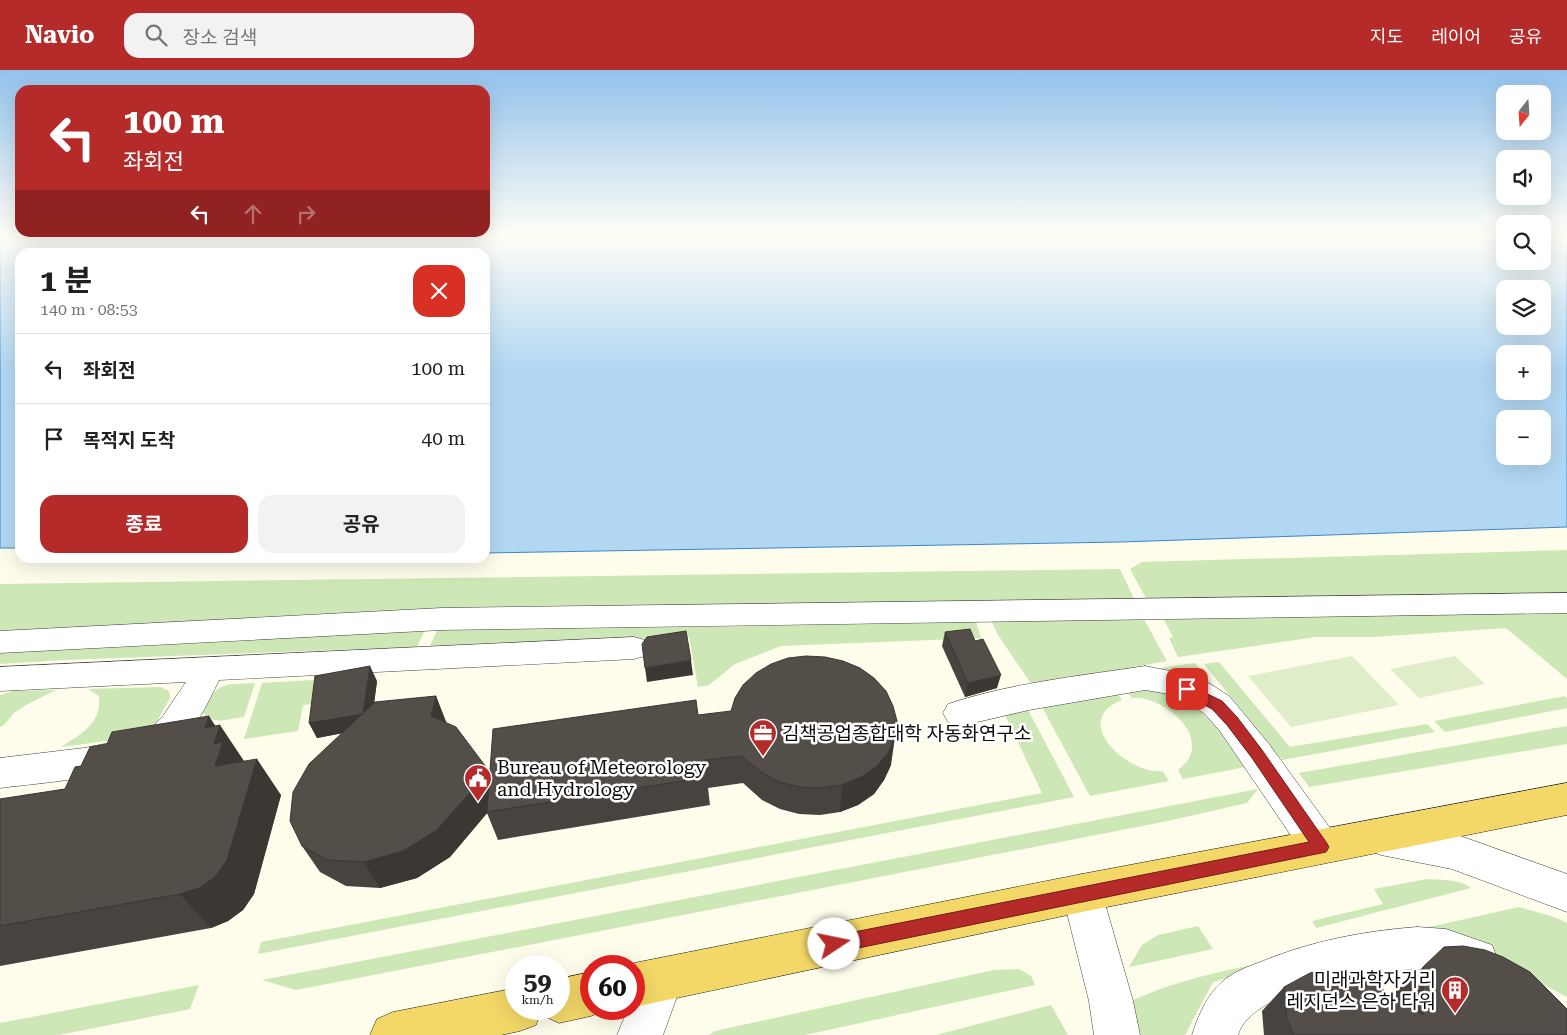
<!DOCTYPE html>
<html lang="ko">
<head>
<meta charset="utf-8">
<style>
  :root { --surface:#fff; --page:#f2f2f2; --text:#202124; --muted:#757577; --line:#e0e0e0; --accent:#b52b2a }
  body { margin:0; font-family:"Roboto Serif","Noto Sans KR",serif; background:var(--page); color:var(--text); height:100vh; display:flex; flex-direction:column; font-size:19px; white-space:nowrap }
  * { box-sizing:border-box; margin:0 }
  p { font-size:16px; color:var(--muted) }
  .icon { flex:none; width:28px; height:28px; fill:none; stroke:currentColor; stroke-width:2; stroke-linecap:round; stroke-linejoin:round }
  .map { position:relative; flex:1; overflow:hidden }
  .details { position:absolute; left:15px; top:178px; width:475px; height:315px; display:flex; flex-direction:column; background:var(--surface); border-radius:15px; box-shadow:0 5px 20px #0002 }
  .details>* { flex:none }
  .hud { position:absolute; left:15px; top:15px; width:475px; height:152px; border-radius:15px; box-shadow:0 5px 20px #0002; background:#b52b2a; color:#fff; overflow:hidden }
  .needle { width:32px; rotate:197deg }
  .fabs { position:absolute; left:1496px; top:15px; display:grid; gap:10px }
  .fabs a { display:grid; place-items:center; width:55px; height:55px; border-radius:10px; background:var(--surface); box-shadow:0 5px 20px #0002; font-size:25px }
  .speed { position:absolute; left:505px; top:885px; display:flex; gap:10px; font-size:25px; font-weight:700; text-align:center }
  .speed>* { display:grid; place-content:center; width:65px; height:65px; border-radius:50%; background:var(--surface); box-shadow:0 5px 20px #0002; line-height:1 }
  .speed small { font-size:12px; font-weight:400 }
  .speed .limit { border:8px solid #d22; background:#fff; color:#111 }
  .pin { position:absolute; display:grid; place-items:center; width:42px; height:42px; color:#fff; margin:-21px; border-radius:10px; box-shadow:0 2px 8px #0006 }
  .me { position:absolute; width:55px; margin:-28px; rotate:79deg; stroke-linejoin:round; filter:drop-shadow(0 0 4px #0008) }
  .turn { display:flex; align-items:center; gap:18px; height:105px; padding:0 25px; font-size:22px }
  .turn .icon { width:65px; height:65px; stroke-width:2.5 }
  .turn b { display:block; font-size:35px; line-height:42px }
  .lanes { display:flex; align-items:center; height:48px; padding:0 25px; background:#0003; justify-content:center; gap:25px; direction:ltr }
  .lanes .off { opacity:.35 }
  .round { display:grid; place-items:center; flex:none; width:52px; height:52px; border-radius:15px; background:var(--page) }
  .overview { display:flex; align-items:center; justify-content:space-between; height:85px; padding:0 25px }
  h1 { font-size:30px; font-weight:700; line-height:38px }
  .action { display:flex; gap:10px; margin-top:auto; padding:10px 25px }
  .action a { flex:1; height:58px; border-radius:15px; background:var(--accent); color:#fff; font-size:20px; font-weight:700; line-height:58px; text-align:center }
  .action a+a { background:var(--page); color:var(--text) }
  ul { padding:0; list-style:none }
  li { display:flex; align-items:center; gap:15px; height:70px; padding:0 25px; border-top:1px solid var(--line) }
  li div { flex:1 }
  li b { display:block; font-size:19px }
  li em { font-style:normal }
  header { display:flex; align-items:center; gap:30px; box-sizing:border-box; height:70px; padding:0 25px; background:var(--accent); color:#fff }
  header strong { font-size:24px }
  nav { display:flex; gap:28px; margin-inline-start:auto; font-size:18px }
  .search { width:350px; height:45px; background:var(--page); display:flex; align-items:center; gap:12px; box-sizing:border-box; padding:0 18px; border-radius:15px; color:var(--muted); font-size:19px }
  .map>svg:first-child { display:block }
</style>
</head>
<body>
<header>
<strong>Navio</strong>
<div class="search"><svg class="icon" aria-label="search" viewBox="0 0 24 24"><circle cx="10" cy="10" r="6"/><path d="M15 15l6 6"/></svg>장소 검색</div>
<nav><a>지도</a><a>레이어</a><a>공유</a></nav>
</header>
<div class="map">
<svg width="1567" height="965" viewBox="0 0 1567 965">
  <rect width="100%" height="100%" fill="#fefceb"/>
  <path fill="#cde7b7" d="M1567 480V525L1148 532 1130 499 1142 492Z
    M1120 499 1136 533 0 564V514Z
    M1567 540V609L1506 558 1374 567H1316L1178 587 1169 568 1173 567 1161 544Z
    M1141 544 1167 591 1032 615 998 565 990 548Z
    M975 549 981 568 781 576 735 594 709 615 698 617 689 567 430 576 438 558Z
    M426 558 417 577 64 590 0 594V580Z
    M1219 592 1290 677 1427 654 1435 662 1282 690 1204 594Z
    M1195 593 1220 624 1182 604 1159 598Z
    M330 609 319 633 303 635 298 661 244 669 262 613Z
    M255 613 244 647C228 649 212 656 202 641 217 611 225 615 255 613Z
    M160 617 169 621 170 628 155 655 145 661 121 669 61 677C81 664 102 654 99 626L88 619Z
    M56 620 26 635 14 643 3 656 0 657V625L13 621Z
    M1152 620C1200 628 1220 659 1246 697L1183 709 1178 700C1217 672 1166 625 1132 628L1128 623Z
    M1118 624 1122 630C1069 650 1127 705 1163 701L1169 711 1090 726 1042 637Z
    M1565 626 1567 628V638L1445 662 1434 651Z
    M1026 636 1074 727 258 884 261 872 1042 723 1003 641Z
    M1567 656V674L1309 717 1299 703Z
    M1258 719 1247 733 1168 751 296 920 262 910Z
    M1427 809C1440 810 1461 809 1471 818L1316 858 1312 851 1383 834 1374 819Z
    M1519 837 1554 847 1567 853V927L1518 901 1425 858Z
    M1198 856 1213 879 1129 897 1142 875 1158 865Z
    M1301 885 1213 912 1185 965H1136L1131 943 1133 930C1186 906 1245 897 1301 885Z
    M1019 899 1031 906 1035 915 805 965H709L715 961 994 900Z
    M199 915 190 939 59 965H0V953Z
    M1051 935 1068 965H936Z"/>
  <path fill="#dfeec8" d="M1352 586 1399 635 1291 657 1248 606Z
    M1455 586 1485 614 1419 628 1390 599Z"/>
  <path fill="#b2d7f3" stroke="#3d88c7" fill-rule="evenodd" d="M0 166H1505V191H1542L1543 166H1567V457L1121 472 485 483V182H20V478H0ZM1505 219H1542V256H1505ZM1505 284H1542V321H1505ZM1505 349H1542V386H1505Z"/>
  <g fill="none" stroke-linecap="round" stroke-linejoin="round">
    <g stroke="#3f3f3f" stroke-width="1">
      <path id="minor" d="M1567 523V543L442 560 0 583V561L442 538Z
        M634 567 645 570 649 578 645 586 634 589 219 610C207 635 194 662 174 680 147 705 38 713 0 718V688L84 678 139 667 148 662 163 646 186 612 0 621V597Z
        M1145 596 1185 604 1212 615 1229 626 1269 674 1335 765 1340 777 1335 789 1321 794 1307 789 1220 661 1205 644 1188 633 1169 624 1145 620 1029 640 960 656 948 652 943 643 948 634C1011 613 1080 606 1145 596Z
        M1381 751 1452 763 1567 804V842L1452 799 1381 785 1368 780 1362 768 1368 756Z
        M1082 804 1096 810 1102 823 1133 931 1140 965H1094L1089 931 1062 823 1068 810Z
        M1417 857 1446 859 1492 875 1498 890 1492 905 1477 911C1464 907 1451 900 1437 899 1393 896 1251 916 1238 965H1192C1198 946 1207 925 1222 912 1233 902 1249 896 1263 891 1312 871 1364 861 1417 857Z
        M661 888 676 895 683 910 663 965H617L628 939H634V924L646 895Z"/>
    </g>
    <g stroke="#1d1d1d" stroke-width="1">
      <path id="major" d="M1567 713V745L1082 842 634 937V896H627L634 893 1082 804Z
        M591 902V939H607L591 946 559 953 544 946 541 941 536 955 520 961 501 965H370L377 949 393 942 516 918V939H559V909Z"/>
    </g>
    <use href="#minor" fill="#fff" fill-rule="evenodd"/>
    <use href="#major" fill="#f3d867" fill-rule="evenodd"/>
  </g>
  <path fill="#48433f" d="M945 562 997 618 965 627 942 576Z
    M377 611 374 633 436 626 446 653 489 701 490 704 698 645 891 695 884 710 874 724 858 735 840 742 820 745 799 744 780 739 762 730 743 713 708 718 710 735 498 770 487 743 450 787 417 808 380 818 346 816 320 802 302 776 342 663 317 668 309 653Z
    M244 691 281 725 254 824 243 840 228 851 211 858 0 896V729L65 719 81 696Z
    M1423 897 1567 965H1264L1262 941 1284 917 1396 927V921Z"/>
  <path fill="#3b3733" d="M691 590 693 605 647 612 645 598Z
    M370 596 377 611 371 658 317 668 309 653Z
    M1001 605 997 618 965 627 968 613Z
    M436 626 447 654 431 646Z
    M209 646 218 660 220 655 244 691 242 700 215 696 205 658Z
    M895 667 891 695 884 710 874 724 858 735 840 742 842 715Z
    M257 689 281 725 254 824 243 840 228 851 211 858 180 824Z
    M489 701 499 729 450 787 417 808 380 818 364 792Z"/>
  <path fill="#544e49" stroke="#3b3733" d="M970 559 975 571 983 569 1001 605 968 613 945 562Z
    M686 561 691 590 645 598 642 574 647 567Z
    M806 586 825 587 843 591 860 598 874 608 886 621 893 636 897 651 895 667 888 683 877 696 861 707 842 715 821 718 800 717 779 712 761 702 741 686 705 690 707 707 487 742 493 659 696 630 698 645 731 641 735 628 743 615 756 603 771 594 788 588Z
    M370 596 363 644 309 653 315 606Z
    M436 626 431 646 456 657 489 701 437 760 403 781 364 792 328 790 302 776 290 751 293 722 309 694 375 632Z
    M209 646 205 658 220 655 214 674 223 672 215 696 257 689 227 790 215 807 199 818 180 824 0 856V729L65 719 75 697 81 696 90 677 107 674 112 662Z
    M1463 876 1485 880 1503 887 1530 902 1567 939V965H1294L1287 949 1284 917 1310 903 1322 900 1366 909 1423 945V897L1444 877Z"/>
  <linearGradient id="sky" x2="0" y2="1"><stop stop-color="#92c2ec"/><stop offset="0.55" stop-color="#fffef6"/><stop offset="1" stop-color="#fffef6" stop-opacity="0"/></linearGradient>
  <rect width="1567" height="301" fill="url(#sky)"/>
  <path fill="#b52b2a" stroke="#761c1b" d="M1187 614 1222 631 1237 647 1262 680 1326 772 1329 777 1326 782 834 883 827 880 825 874 827 868 834 866 1309 772 1252 688 1227 655 1212 639 1182 623 1180 619 1182 615Z"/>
  <defs>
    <g id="office-pin" transform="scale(1.4375)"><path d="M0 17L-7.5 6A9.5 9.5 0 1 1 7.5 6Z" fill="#b52b2a" stroke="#fff"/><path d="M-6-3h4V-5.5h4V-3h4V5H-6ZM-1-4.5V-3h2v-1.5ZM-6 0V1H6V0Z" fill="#fff"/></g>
    <g id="civic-pin" transform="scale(1.4375)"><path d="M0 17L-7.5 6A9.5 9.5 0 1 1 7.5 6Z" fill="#b52b2a" stroke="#fff"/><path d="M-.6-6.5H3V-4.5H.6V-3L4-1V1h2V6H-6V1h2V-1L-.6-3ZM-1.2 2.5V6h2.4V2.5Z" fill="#fff"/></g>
    <g id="building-pin" transform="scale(1.4375)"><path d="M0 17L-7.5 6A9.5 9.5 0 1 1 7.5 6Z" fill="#b52b2a" stroke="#fff"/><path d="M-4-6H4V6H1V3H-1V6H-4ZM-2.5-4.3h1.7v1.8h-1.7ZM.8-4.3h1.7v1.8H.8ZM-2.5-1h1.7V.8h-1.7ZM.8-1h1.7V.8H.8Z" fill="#fff"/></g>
  </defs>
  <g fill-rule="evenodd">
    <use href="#office-pin" x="763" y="663"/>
    <use href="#civic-pin" x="478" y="708"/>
    <use href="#building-pin" x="1455" y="920"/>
  </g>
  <g text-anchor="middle" stroke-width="5" stroke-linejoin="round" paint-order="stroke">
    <g font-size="19" fill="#0c0c0c" stroke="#fff" text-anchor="start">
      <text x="782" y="670">김책공업종합대학 자동화연구소</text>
      <text x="497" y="704">Bureau of Meteorology<tspan x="497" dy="22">and Hydrology</tspan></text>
      <text x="1436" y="916" text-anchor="end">미래과학자거리<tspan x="1436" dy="22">레지던스 은하 타워</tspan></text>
    </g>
  </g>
</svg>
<div class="fabs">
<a><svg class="needle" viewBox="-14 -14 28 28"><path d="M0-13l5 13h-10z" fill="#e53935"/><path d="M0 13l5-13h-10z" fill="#757577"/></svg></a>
<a><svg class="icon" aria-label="sound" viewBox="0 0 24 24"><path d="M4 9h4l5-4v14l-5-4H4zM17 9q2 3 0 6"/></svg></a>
<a><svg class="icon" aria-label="search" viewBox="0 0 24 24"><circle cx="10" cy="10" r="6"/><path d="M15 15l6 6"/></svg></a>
<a><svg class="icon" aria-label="layers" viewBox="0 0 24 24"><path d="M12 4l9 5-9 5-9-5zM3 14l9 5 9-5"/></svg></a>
<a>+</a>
<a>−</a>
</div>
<div class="speed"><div>59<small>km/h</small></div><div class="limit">60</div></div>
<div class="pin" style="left:1187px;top:619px;background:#d93025"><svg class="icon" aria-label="arrive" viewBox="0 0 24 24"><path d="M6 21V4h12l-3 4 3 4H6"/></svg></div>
<svg class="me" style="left:834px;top:874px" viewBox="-20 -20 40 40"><circle r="19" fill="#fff"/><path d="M0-13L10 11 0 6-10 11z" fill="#b52b2a"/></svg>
<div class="hud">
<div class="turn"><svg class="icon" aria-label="left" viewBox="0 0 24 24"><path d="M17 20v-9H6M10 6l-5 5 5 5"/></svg><div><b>100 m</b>좌회전</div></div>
<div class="lanes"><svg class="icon" aria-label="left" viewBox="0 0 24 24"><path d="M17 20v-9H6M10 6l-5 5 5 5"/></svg><svg class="icon off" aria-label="ahead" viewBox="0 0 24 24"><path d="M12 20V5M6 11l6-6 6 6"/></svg><svg class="icon off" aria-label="right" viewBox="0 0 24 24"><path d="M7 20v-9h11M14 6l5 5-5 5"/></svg></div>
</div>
<section class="details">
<div class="overview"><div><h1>1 분</h1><p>140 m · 08:53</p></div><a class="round" style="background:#d93025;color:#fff"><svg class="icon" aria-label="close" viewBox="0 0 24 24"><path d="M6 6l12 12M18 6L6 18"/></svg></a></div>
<ul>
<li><svg class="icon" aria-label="left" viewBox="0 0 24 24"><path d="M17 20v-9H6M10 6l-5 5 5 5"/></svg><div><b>좌회전</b></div><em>100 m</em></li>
<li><svg class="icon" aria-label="arrive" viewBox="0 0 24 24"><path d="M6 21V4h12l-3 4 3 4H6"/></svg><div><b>목적지 도착</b></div><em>40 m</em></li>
</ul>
<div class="action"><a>종료</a><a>공유</a></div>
</section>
</div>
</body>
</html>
